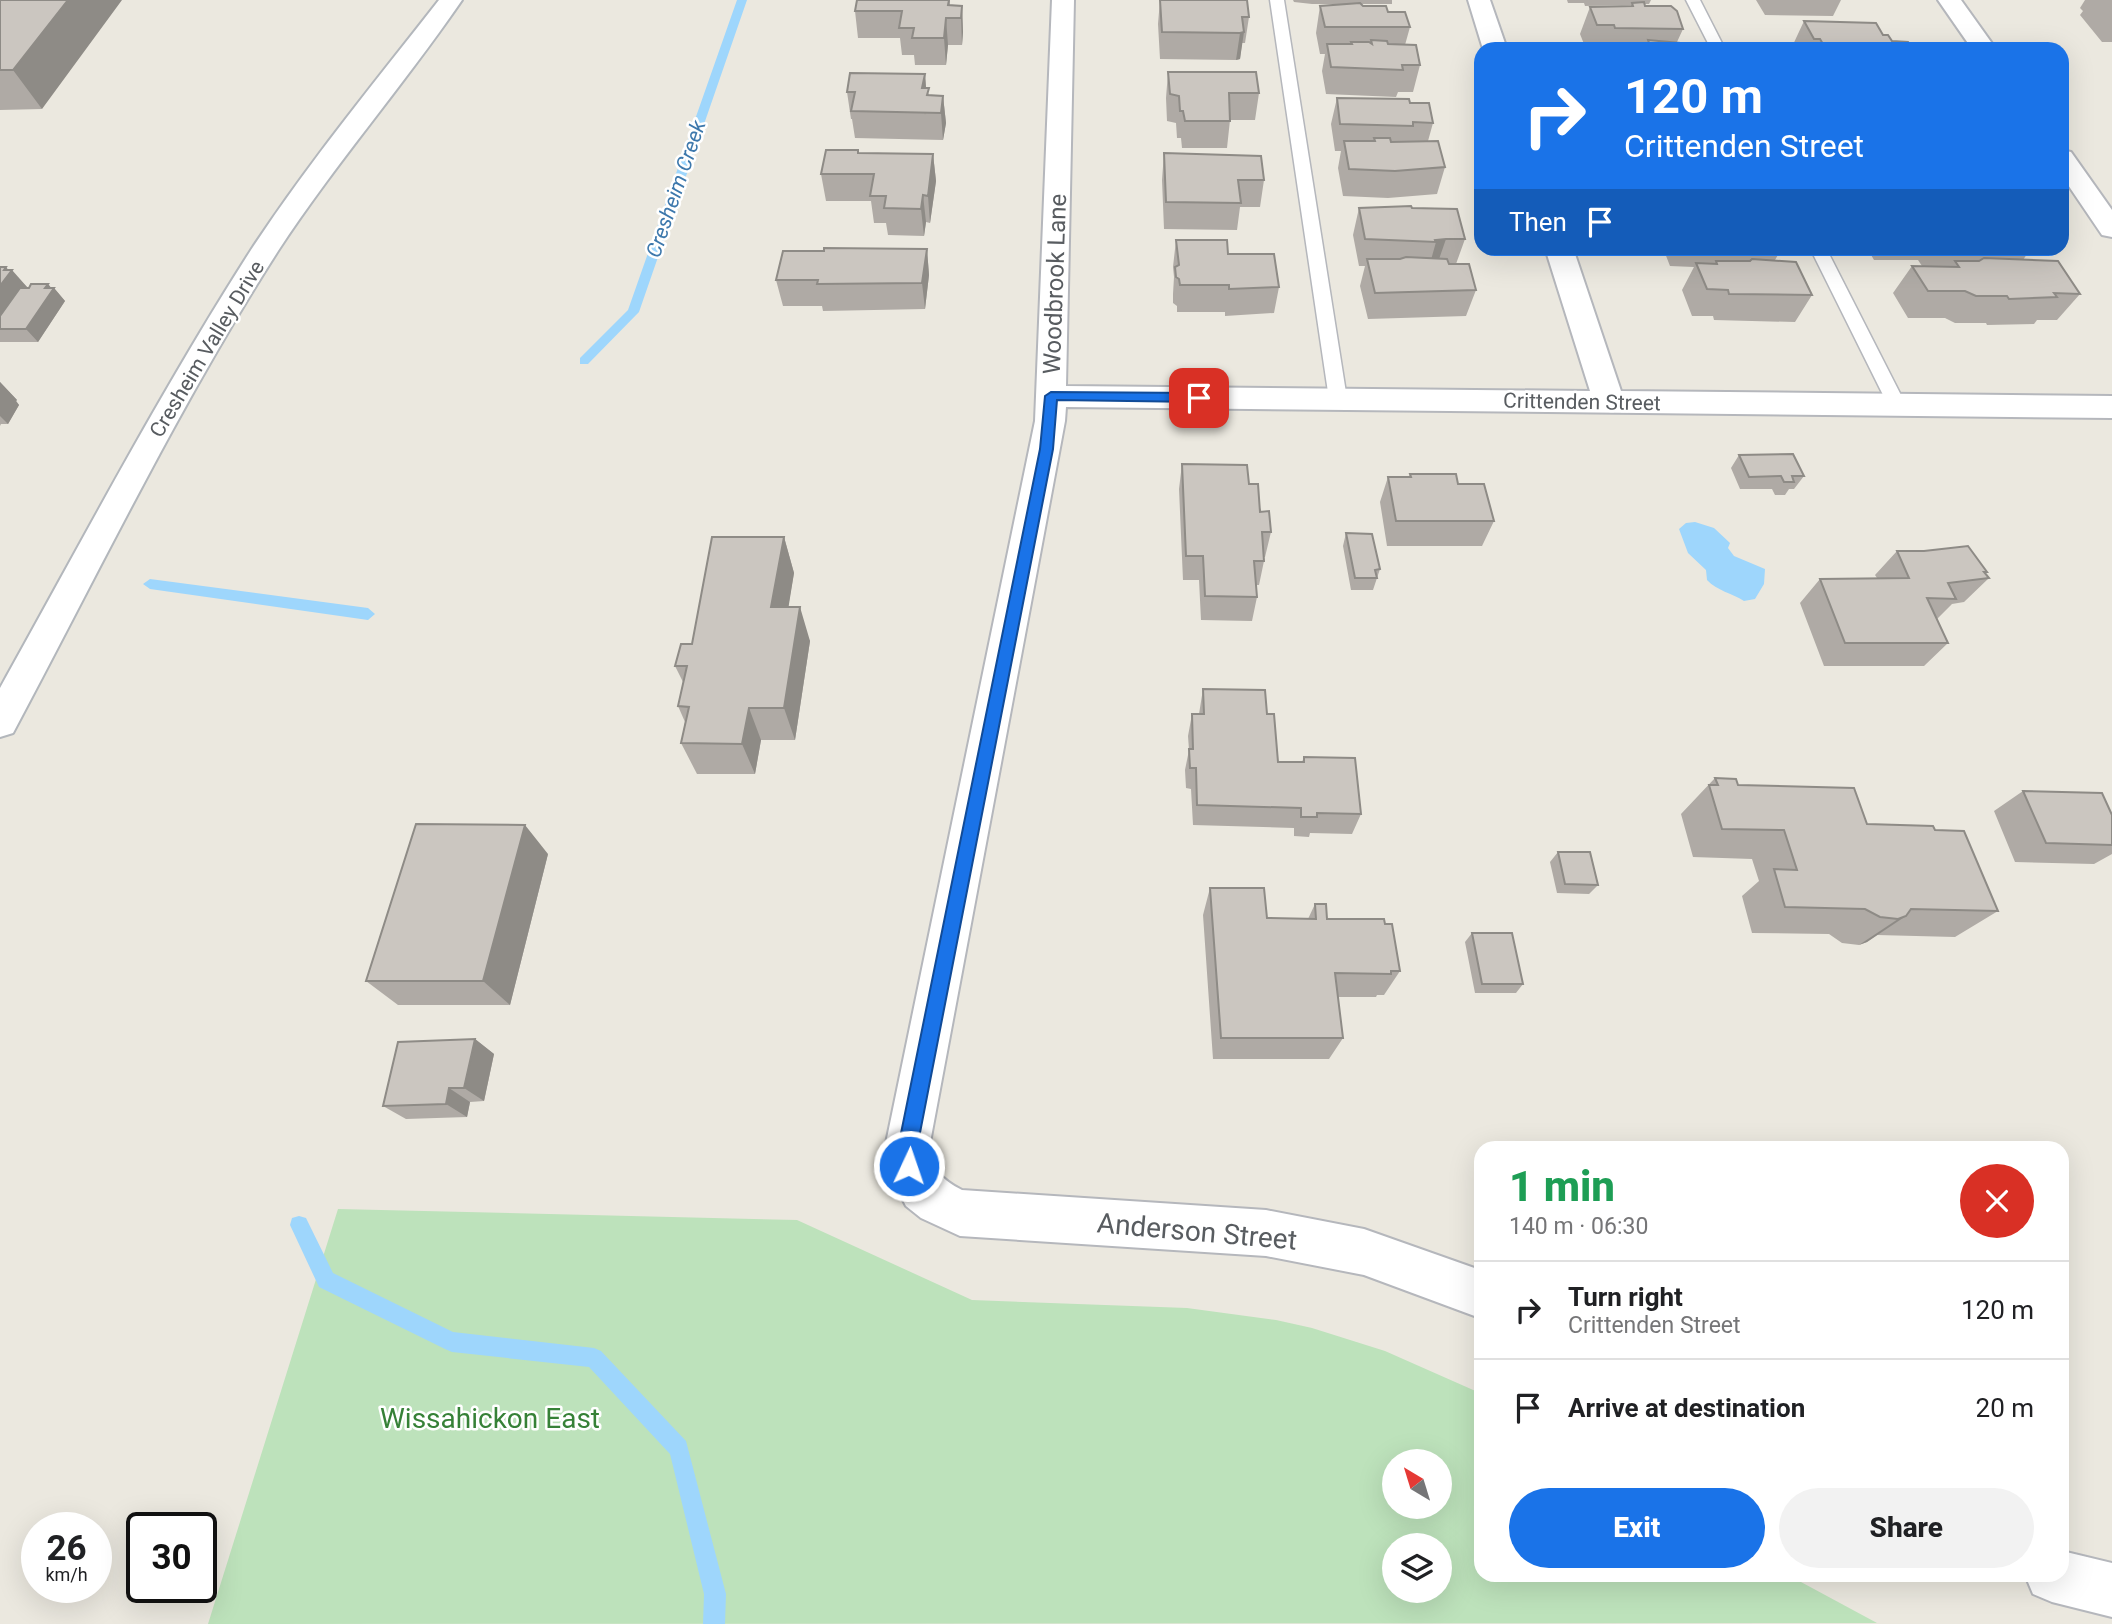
<!DOCTYPE html>
<html lang="en">
<head>
<meta charset="utf-8">
<style>
  :root { --surface:#fff; --page:#f2f2f2; --text:#202124; --muted:#757577; --line:#e0e0e0; --accent:#1a73e8 }
  body { margin:0; font-family:Roboto,sans-serif; background:var(--page); color:var(--text); height:100vh; display:flex; flex-direction:column; font-size:26px; white-space:nowrap }
  * { box-sizing:border-box; margin:0 }
  p { font-size:23px; color:var(--muted) }
  .icon { flex:none; width:38px; height:38px; fill:none; stroke:currentColor; stroke-width:2; stroke-linecap:round; stroke-linejoin:round }
  .map { position:relative; flex:1; overflow:hidden }
  .panel { position:absolute; left:1474px; top:1141px; width:595px; height:441px; display:flex; flex-direction:column; background:var(--surface); border-radius:21px; box-shadow:0 7px 28px #0002 }
  .panel>* { flex:none }
  .top-card { position:absolute; left:1474px; top:42px; width:595px; height:214px; border-radius:21px; box-shadow:0 7px 28px #0002; background:#1a73e8; color:#fff; overflow:hidden }
  .needle { width:46px; rotate:322deg }
  .buttons { position:absolute; left:1382px; top:1449px; display:grid; gap:14px }
  .buttons a { display:grid; place-items:center; width:70px; height:70px; border-radius:50%; background:var(--surface); box-shadow:0 7px 28px #0002; font-size:35px }
  .speed { position:absolute; left:21px; top:1512px; display:flex; gap:14px; font-size:35px; font-weight:700; text-align:center }
  .speed>* { display:grid; place-content:center; width:91px; height:91px; border-radius:50%; background:var(--surface); box-shadow:0 7px 28px #0002; line-height:1 }
  .speed small { font-size:18px; font-weight:400 }
  .speed .limit { border:4px solid #111; border-radius:10px; background:#fff; color:#111 }
  .pin { position:absolute; display:grid; place-items:center; width:60px; height:60px; color:#fff; margin:-30px; border-radius:14px; box-shadow:0 4px 10px #0006 }
  .me { position:absolute; width:77px; margin:-38px; rotate:3deg; stroke-linejoin:round; filter:drop-shadow(0 0 5px #0008) }
  .turn { display:flex; align-items:center; gap:24px; height:147px; padding:0 35px; font-size:32px }
  .turn .icon { width:91px; height:91px; stroke-width:2.5 }
  .turn b { display:block; font-size:49px; line-height:60px }
  .then { display:flex; align-items:center; height:66px; padding:0 35px; background:#0003; gap:14px; font-size:26px }
  .round { display:grid; place-items:center; flex:none; width:74px; height:74px; border-radius:37px; background:var(--page) }
  .overview { display:flex; align-items:center; justify-content:space-between; height:119px; padding:0 35px }
  h1 { font-size:42px; font-weight:800; line-height:52px; color:#1e9e55 }
  .cta { display:flex; gap:14px; margin-top:auto; padding:14px 35px }
  .cta a { flex:1; height:80px; border-radius:42px; background:var(--accent); color:#fff; font-size:28px; font-weight:800; line-height:80px; text-align:center }
  .cta a+a { background:var(--page); color:var(--text) }
  ul { padding:0; list-style:none }
  li { display:flex; align-items:center; gap:21px; height:98px; padding:0 35px; border-top:2px solid var(--line) }
  li div { flex:1 }
  li b { display:block; font-size:26px }
  li em { font-style:normal }
  .map>svg:first-child { display:block }
</style>
</head>
<body>
<div class="map">
<svg width="2112" height="1624" viewBox="0 0 2112 1624">
  <rect width="100%" height="100%" fill="#ebe8df"/>
  <path fill="#bde2bb" fill-rule="evenodd" d="M338 1209 797 1220 972 1300 1187 1308 1276 1320 1312 1328 1385 1351 1480 1393V1575H1788L1877 1623 208 1624ZM1395 1461H1440V1507H1395ZM1395 1545H1440V1591H1395Z"/>
  <path fill="#9ed6fc" d="M1695 522 1714 528 1730 543 1728 548 1734 556 1765 569 1764 584 1755 599 1744 601C1732 593 1717 591 1707 580L1706 570 1688 553 1679 529 1686 523Z"/>
  <g fill="none" stroke-linecap="round" stroke-linejoin="round">
    <path fill="#9ed6fc" fill-rule="evenodd" d="M737 0H747L639 312 588 364H580V358L628 310Z
      M150 579 368 608 375 614 368 620 150 589 143 584Z
      M299 1216 306 1218 333 1273 453 1332 594 1348 601 1351 686 1441 726 1594 725 1624H703L704 1594 670 1454 589 1367 452 1352 445 1349 319 1287 290 1225 292 1218Z"/>
    <g stroke="#b5b7bc" stroke-width="3">
      <path id="service" d="M1270 0H1284L1347 399 1344 403H1332L1329 399Z
        M1686 0H1700L1725 49H1711Z
        M1810 248H1826L1906 405 1903 409H1891L1888 405Z"/>
    </g>
    <g stroke="#b5b7bc" stroke-width="4">
      <path id="minor" d="M1052 0H1074L1066 386 1590 391 1545 248H1573L1621 391 2112 396V418L1066 407 1065 421 929 1148C933 1170 942 1180 962 1190L1266 1210 1364 1229 1480 1270V1318L1364 1275 1266 1256 960 1236 921 1218 906 1206 889 1173 885 1148 1035 421Z
        M1468 0H1490L1507 49H1483Z
        M1938 0H1961L1996 49H1972Z
        M2062 150 2071 152 2112 210V237L2102 235 2062 176Z
        M2062 1551 2112 1563V1617L2052 1602 2033 1594 2025 1575H2062Z"/>
    </g>
    <g stroke="#b3b7bc" stroke-width="4">
      <path id="secondary" d="M439 0H462C403 86 335 164 278 251 179 405 99 572 13 733L0 737V688C82 541 160 392 251 250 308 163 375 82 439 0Z"/>
    </g>
    <use href="#service" fill="#fff" fill-rule="evenodd"/>
    <use href="#minor" fill="#fff" fill-rule="evenodd"/>
    <use href="#secondary" fill="#fff" fill-rule="evenodd"/>
  </g>
  <path fill="#afaaa5" d="M0 0 42 109 0 110Z
    M857 0H950V6H962L963 32 962 45H948L946 65H915L914 55H902L900 38H858L855 11Z
    M1160 0 1249 17 1245 43H1242L1240 59 1236 60 1160 59 1158 24Z
    M1293 0H1392V4H1360L1363 6 1388 12 1410 27 1405 45 1420 65 1413 92H1398L1396 97 1326 94 1322 71 1325 54H1320L1316 33 1320 6 1352 4H1312L1294 2Z
    M1567 0H1651L1649 4H1645V6L1683 29 1677 42 1693 49H1586L1580 34 1590 7 1631 6V5L1585 6 1584 3H1568Z
    M1756 0H1841L1833 16 1765 15Z
    M2085 0H2112V42H2102L2080 15 2083 11 2080 8Z
    M1804 21 1883 35 1892 41 1913 49H1791Z
    M1168 72 1259 93 1255 120H1230L1227 148H1182L1181 138H1177L1176 123 1167 121 1166 98Z
    M925 74 926 88 929 95 943 96 946 123 943 140 855 138 852 119H851L847 92Z
    M1337 98 1410 103 1433 123 1428 141 1445 167 1437 194 1388 198 1343 196 1338 168 1341 151H1335L1331 124Z
    M858 150 859 153 933 154 936 181 930 223 926 222 924 236 888 235 886 223H874L871 201H826L821 174Z
    M1164 153 1264 180 1260 207H1240L1237 230 1164 229 1162 180Z
    M1359 208H1412L1465 239 1456 264 1476 290 1466 316 1368 319 1360 286 1365 266H1359L1353 235Z
    M1176 240 1228 254 1279 287 1274 313 1225 316V312H1177V306L1173 303V294L1174 277 1173 267Z
    M1663 248H1782L1775 260 1812 295 1795 322 1714 320 1713 316H1692L1682 290 1694 267 1670 266Z
    M1867 248H2031L2023 260 2080 294 2057 320H2037L2034 324 1987 325 1986 323H1955L1945 318H1908L1893 293 1912 266H1922L1918 260H1874Z
    M927 249 929 275 925 309 823 311 822 306H783L776 280 824 251Z
    M0 267 9 270 28 288 48 284 51 288H54L65 301 38 342H0Z
    M0 382 17 400 16 401 19 405 8 424H1L0 426Z
    M1739 455 1804 476 1794 489H1789L1785 495H1775L1772 489H1740L1731 468Z
    M1182 464 1249 484 1271 532 1265 557H1264V561L1259 585H1256L1257 597 1252 621 1201 620 1199 580H1183L1179 489Z
    M1410 474 1458 484 1494 521 1482 546H1387L1380 502 1388 477H1409Z
    M1346 533 1380 569 1373 590H1351L1343 546Z
    M784 537 794 573 788 607 810 641 795 740H761L755 774H697L681 743 685 722 678 706 683 682 675 666 692 644Z
    M1897 551 1987 572 1985 573 1989 578 1964 602 1952 604 1937 619 1948 643 1924 666H1824L1800 603 1820 579 1877 578 1875 575Z
    M1203 689 1267 714 1278 762H1302L1304 757 1361 814 1352 834 1310 833 1309 837 1294 836V828L1193 825 1191 789 1186 788 1185 770 1189 750 1188 736 1192 714H1199Z
    M1715 778 1867 824 1935 830 1998 911 1955 937 1877 935 1867 942 1859 945 1842 943 1829 934 1752 933 1742 896 1759 881 1752 859 1693 857 1681 814Z
    M2023 791 2112 815V854L2094 864 2015 862 1994 811Z
    M1558 852 1598 885 1589 894 1557 893 1550 862Z
    M548 854 510 1005H398L366 981Z
    M1210 888 1267 918 1308 919 1315 904 1327 919 1385 924 1400 971 1384 995H1377L1376 997H1338L1343 1038 1329 1059H1213L1203 915Z
    M1472 933 1523 984 1516 993H1475L1465 942Z
    M475 1039 494 1054 484 1101 470 1102 467 1117 406 1119 383 1106Z"/>
  <path fill="#8e8b86" d="M68 0H122L42 109 13 70Z
    M962 6 963 32 962 45 961 18Z
    M946 18 948 45 946 65 944 38Z
    M1244 32 1240 59 1236 60 1240 33Z
    M925 74 927 101 925 115 922 88Z
    M943 96 946 123 943 140 941 113Z
    M933 154 936 181 930 223 928 196Z
    M923 195 926 222 924 236 921 209Z
    M1446 239 1437 265 1429 267 1436 242 1435 240Z
    M927 249 929 275 925 309 922 283Z
    M6 267 10 272 12 270 35 296 0 329V286L4 270Z
    M48 284 53 290 54 288 65 301 38 342 26 329Z
    M0 382 17 400 16 401 19 405 8 424 0 416Z
    M784 537 794 573 783 641 771 607Z
    M800 607 810 641 795 740 784 708Z
    M749 708 761 740 755 774 742 744Z
    M525 825 548 854 510 1005 483 981Z
    M1906 916 1867 942 1859 945 1898 919Z
    M475 1039 494 1054 484 1101 464 1088Z
    M449 1088 470 1102 467 1117 446 1104Z"/>
  <path fill="#cbc6c0" stroke="#8e8b86" stroke-width="2" d="M0 0H68L13 70H0Z
    M857 0H949L948 5 962 6 961 18H946L944 38H912L914 28H899L902 11H855Z
    M1160 0H1247L1249 17H1242L1244 32 1240 33 1162 32Z
    M1644 2 1645 6H1671L1677 11 1683 29 1615 28 1614 25H1597L1590 7 1633 6 1632 3Z
    M1360 3 1363 6H1386L1388 12H1405L1410 27H1325L1320 6Z
    M1804 21 1876 23 1883 35H1888L1892 41 1908 42 1913 49H1826L1820 39H1814Z
    M1371 40 1387 41 1388 44 1416 45 1420 65H1402L1403 70 1331 67 1327 44H1352L1351 42H1369L1372 44Z
    M1648 40 1691 44 1693 49H1608L1606 43H1649Z
    M1168 72H1256L1259 93H1229L1230 121H1185L1183 111H1180L1179 96 1170 94Z
    M850 73 925 74 922 88H929L927 95 943 96 941 113 851 111 855 92H847Z
    M1337 98 1409 99 1410 103H1429L1433 123 1413 122V126L1340 124Z
    M1374 138H1390L1391 142 1438 141 1445 167 1395 171 1349 169 1344 141H1375Z
    M826 150H858V153L933 154 928 196 923 195 921 209 884 208 886 196H870L874 174H821Z
    M1164 153 1261 156 1264 180H1238L1241 203 1166 202Z
    M1411 206 1412 208 1457 209 1465 239H1446L1435 240 1436 242 1365 239 1359 208Z
    M1176 240H1227L1228 254H1274L1279 287 1229 289V285H1180L1179 279 1176 277 1175 267 1179 265Z
    M824 248 927 249 922 283 817 284 818 280H776L783 251H824Z
    M1406 257 1447 259 1449 264H1469L1476 290 1375 293 1367 259H1400Z
    M1984 258 2058 261 2080 294 2054 293 2057 297 2009 299 2007 296H1976L1965 291H1928L1912 266 1959 267 1955 261H1979Z
    M1752 259 1796 262 1812 295 1729 294 1728 290 1707 289 1696 263 1717 264 1716 261H1750Z
    M0 267H6L4 270H12L0 286Z
    M31 284H48L45 288H54L26 329H0V316L20 288H29Z
    M1793 454 1804 476H1792L1794 482H1784L1781 476 1749 477 1739 455Z
    M1182 464 1247 465 1249 484H1258L1260 512 1269 511 1271 532H1262L1264 561H1254L1257 597 1205 596 1203 556H1186Z
    M1410 474H1456L1458 484H1484L1494 521H1396L1388 477H1411Z
    M1346 533 1372 534 1380 569 1375 570 1377 578H1355Z
    M712 537H784L771 607H800L784 708H749L742 744 681 743 689 707 678 706 687 666H675L681 644H692Z
    M1968 546 1987 572H1984L1989 578 1948 583 1956 599 1927 598 1948 643H1845L1820 579 1909 578 1897 551H1924Z
    M1203 689 1265 690 1267 714H1274L1278 762H1304V757L1355 758 1361 814 1317 813V817H1301V808L1197 805 1196 768H1190L1189 749H1193L1192 714H1204Z
    M1715 778 1736 779 1738 785 1854 788 1867 824 1933 826 1935 830 1964 831 1998 911 1911 909 1906 916 1898 919 1880 917 1865 909 1785 907 1774 869 1797 870 1784 830 1722 829 1709 785H1718Z
    M2023 791 2102 793 2112 815V845L2046 843Z
    M416 824 525 825 483 981H366Z
    M1558 852H1590L1598 885 1565 884Z
    M1210 888H1264L1267 918 1316 919 1315 904H1326L1327 919H1384L1385 924H1392L1400 971H1391V974L1335 973 1343 1038H1221Z
    M1472 933H1512L1523 984H1482Z
    M475 1039 464 1088H449L446 1104 383 1106 398 1042Z"/>
  <path fill="#1a73e8" stroke="#114b97" stroke-width="2" d="M1051 392 1199 393 1205 398 1199 402 1057 400 1053 449 917 1148 918 1166 916 1173 909 1175 903 1173 898 1148 1040 449 1045 396Z"/>
  <g text-anchor="middle" stroke-width="5" stroke-linejoin="round" paint-order="stroke">
    <g font-size="21" font-style="italic" fill="#3d78ac" stroke="#fff">
      <text transform="translate(676 189) rotate(-71)" y="7">Cresheim Creek</text>
    </g>
    <g font-size="21" fill="#585c60" stroke="#fff">
      <text transform="translate(207 349) rotate(-59)" y="7">Cresheim Valley Drive</text>
      <text transform="translate(1582 402) rotate(1)" y="7">Crittenden Street</text>
    </g>
    <g font-size="24" fill="#585c60" stroke="#fff">
      <text transform="translate(1055 284) rotate(-88)" y="8">Woodbrook Lane</text>
    </g>
    <g font-size="28" fill="#585c60" stroke="#fff">
      <text transform="translate(1197 1231) rotate(5)" y="10">Anderson Street</text>
    </g>
    <g font-size="28" fill="#368137" stroke="#fff">
      <text x="490" y="1428">Wissahickon East</text>
    </g>
  </g>
</svg>
<div class="buttons">
<a><svg class="needle" viewBox="-14 -14 28 28"><path d="M0-13l5 13h-10z" fill="#e53935"/><path d="M0 13l5-13h-10z" fill="#757577"/></svg></a>
<a><svg class="icon" aria-label="layers" viewBox="0 0 24 24"><path d="M12 4l9 5-9 5-9-5zM3 14l9 5 9-5"/></svg></a>
</div>
<div class="speed"><div>26<small>km/h</small></div><div class="limit">30</div></div>
<div class="pin" style="left:1199px;top:398px;background:#d93025"><svg class="icon" aria-label="arrive" viewBox="0 0 24 24"><path d="M6 21V4h12l-3 4 3 4H6"/></svg></div>
<svg class="me" style="left:909px;top:1166px" viewBox="-20 -20 40 40"><circle r="17" fill="#1a73e8" stroke="#fff" stroke-width="3"/><path d="M0-11L8 9 0 5-8 9z" fill="#fff"/></svg>
<div class="top-card">
<div class="turn"><svg class="icon" aria-label="right" viewBox="0 0 24 24"><path d="M7 20v-9h11M14 6l5 5-5 5"/></svg><div><b>120 m</b>Crittenden Street</div></div>
<div class="then">Then<svg class="icon" aria-label="arrive" viewBox="0 0 24 24"><path d="M6 21V4h12l-3 4 3 4H6"/></svg></div>
</div>
<section class="panel">
<div class="overview"><div><h1>1 min</h1><p>140 m · 06:30</p></div><a class="round" style="background:#d93025;color:#fff"><svg class="icon" aria-label="close" viewBox="0 0 24 24"><path d="M6 6l12 12M18 6L6 18"/></svg></a></div>
<ul>
<li><svg class="icon" aria-label="right" viewBox="0 0 24 24"><path d="M7 20v-9h11M14 6l5 5-5 5"/></svg><div><b>Turn right</b><p>Crittenden Street</p></div><em>120 m</em></li>
<li><svg class="icon" aria-label="arrive" viewBox="0 0 24 24"><path d="M6 21V4h12l-3 4 3 4H6"/></svg><div><b>Arrive at destination</b></div><em>20 m</em></li>
</ul>
<div class="cta"><a>Exit</a><a>Share</a></div>
</section>
</div>
</body>
</html>
